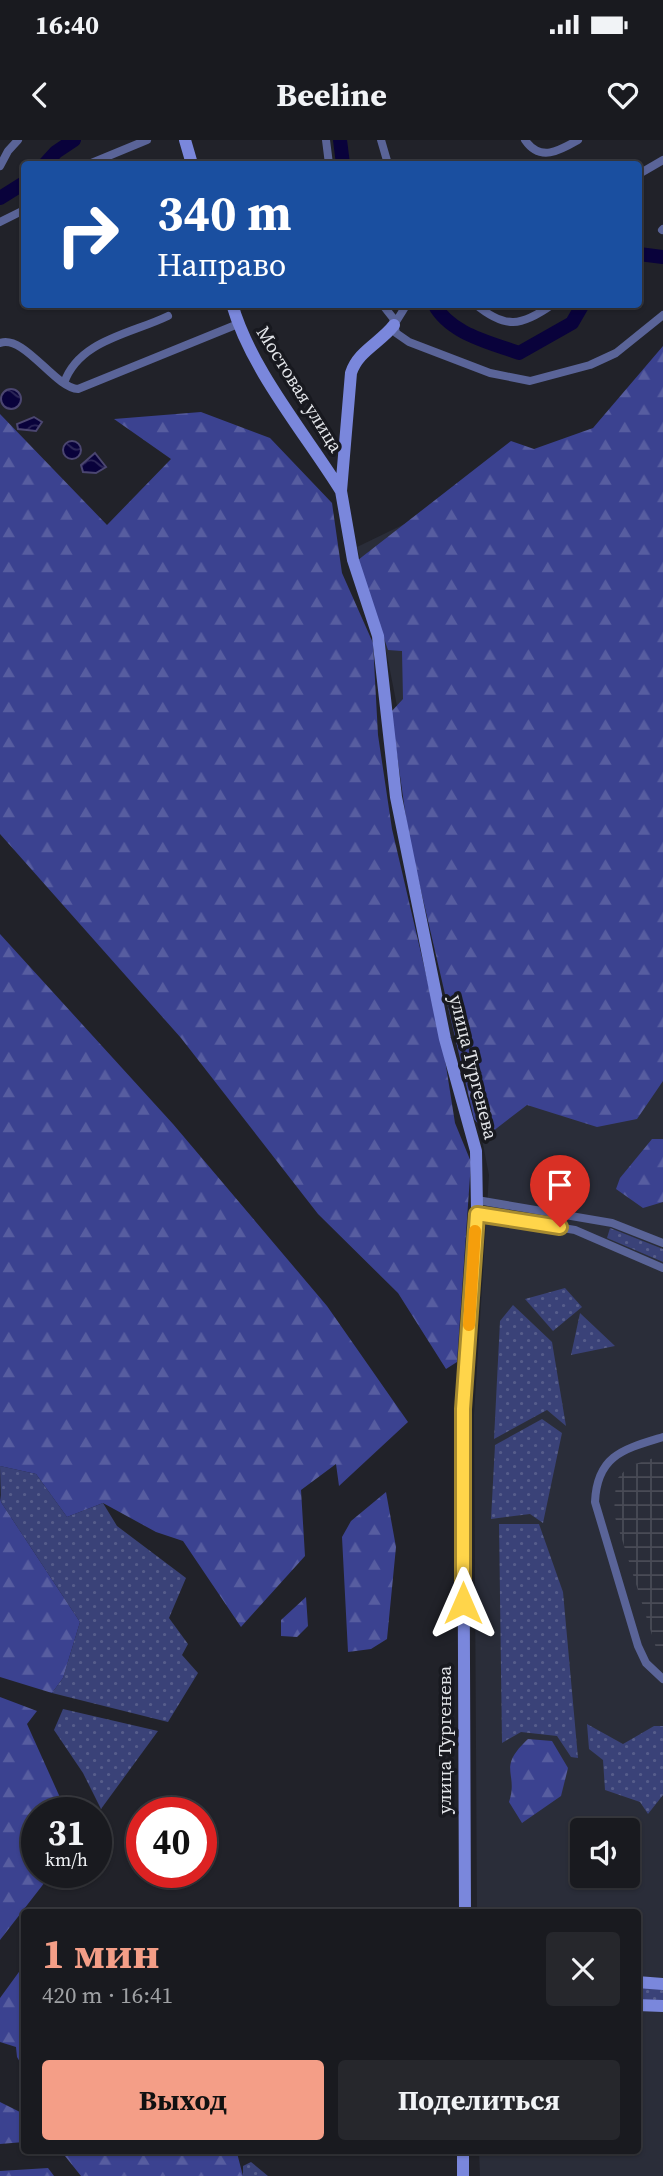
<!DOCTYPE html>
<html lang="ru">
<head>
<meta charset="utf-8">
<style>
  :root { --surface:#191a1f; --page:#26272c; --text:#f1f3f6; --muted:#9fa1a4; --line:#37383d; --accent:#f49e87 }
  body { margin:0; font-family:"Source Serif 4",serif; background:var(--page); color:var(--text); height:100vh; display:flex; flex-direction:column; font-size:26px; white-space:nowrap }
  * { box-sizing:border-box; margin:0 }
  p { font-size:23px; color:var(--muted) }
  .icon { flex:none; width:38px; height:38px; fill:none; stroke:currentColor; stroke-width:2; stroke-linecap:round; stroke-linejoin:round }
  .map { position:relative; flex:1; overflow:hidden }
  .sheet { position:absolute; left:21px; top:1769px; width:620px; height:245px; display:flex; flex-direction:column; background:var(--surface); border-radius:7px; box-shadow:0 2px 5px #0004,0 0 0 2px var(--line) }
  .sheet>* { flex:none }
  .guide { position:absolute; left:21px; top:21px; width:621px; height:147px; border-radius:7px; box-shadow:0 2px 5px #0004,0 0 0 2px var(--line); background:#1a4fa0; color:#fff; overflow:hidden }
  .tools { position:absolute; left:570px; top:1678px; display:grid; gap:14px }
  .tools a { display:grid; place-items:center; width:70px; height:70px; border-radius:7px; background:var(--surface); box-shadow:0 2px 5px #0004,0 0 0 2px var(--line); font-size:35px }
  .speed { position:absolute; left:21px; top:1657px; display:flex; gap:14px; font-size:35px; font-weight:700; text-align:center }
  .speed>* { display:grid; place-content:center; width:91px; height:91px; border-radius:50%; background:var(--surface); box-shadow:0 2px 5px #0004,0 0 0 2px var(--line); line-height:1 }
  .speed small { font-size:18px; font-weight:400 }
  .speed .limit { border:10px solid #d22; background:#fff; color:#111 }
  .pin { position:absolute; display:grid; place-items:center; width:60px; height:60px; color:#fff; margin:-72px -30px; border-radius:50% 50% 50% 0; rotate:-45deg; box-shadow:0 0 7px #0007 }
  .pin .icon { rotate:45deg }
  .me { position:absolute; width:77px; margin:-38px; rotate:0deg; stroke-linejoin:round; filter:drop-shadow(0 0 5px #0008) }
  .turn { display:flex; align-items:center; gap:24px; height:147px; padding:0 21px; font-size:32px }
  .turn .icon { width:91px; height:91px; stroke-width:2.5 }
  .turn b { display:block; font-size:49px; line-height:60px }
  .round { display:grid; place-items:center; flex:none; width:74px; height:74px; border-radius:7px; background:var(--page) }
  .summary { display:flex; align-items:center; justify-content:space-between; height:119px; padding:0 21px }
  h1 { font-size:42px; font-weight:700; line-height:52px; color:var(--accent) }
  .cta { display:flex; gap:14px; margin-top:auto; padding:14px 21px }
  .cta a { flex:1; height:80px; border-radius:7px; background:var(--accent); color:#111; font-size:28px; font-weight:700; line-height:80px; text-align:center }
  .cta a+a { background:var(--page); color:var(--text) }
  .status { display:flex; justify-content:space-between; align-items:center; height:49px; padding:0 35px; background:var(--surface); direction:ltr }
  .status svg { height:19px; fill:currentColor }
  header { display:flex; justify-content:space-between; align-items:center; height:91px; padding:0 21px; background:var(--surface); font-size:32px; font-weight:700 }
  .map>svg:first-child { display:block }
</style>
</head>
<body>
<div class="status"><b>16:40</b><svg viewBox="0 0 49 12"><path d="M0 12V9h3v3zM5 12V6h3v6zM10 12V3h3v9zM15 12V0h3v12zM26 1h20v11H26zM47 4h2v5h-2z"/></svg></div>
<header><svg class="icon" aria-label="back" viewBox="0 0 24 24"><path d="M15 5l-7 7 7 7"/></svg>Beeline<svg class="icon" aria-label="heart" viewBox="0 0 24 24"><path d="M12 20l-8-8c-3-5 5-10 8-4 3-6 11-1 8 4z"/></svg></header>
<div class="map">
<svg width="663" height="2036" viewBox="0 0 663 2036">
  <defs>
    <pattern id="industrial-grid" width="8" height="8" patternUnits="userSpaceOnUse" patternTransform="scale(1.75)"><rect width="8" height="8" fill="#2a2d39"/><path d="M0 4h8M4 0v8" fill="none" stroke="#494b56"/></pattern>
    <pattern id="grass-dots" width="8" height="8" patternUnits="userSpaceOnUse" patternTransform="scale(1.75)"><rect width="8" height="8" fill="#3a4278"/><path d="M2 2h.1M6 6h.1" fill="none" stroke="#565d8b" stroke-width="1.8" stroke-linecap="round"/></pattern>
    <pattern id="forest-firs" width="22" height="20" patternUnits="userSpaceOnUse" patternTransform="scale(1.75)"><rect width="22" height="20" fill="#3b4290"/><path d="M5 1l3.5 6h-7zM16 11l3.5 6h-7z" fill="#575da0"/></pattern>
    <pattern id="water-waves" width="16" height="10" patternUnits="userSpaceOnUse" patternTransform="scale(1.75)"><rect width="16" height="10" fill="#09023b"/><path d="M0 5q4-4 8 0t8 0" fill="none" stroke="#2d2758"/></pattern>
  </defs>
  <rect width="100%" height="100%" fill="#212229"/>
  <path fill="#2a2d39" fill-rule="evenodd" d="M663 259V2036H480L479 2011H637V1773H477L474 1275 489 1035 385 505 357 407ZM583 1690H628V1736H583Z"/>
  <path fill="url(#industrial-grid)" d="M663 1315V1516L657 1511 614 1374 616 1340 629 1326Z"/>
  <path fill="url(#grass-dots)" d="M610 1088 663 1109V1122L607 1098Z
    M565 1148 582 1167 553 1191 525 1159Z
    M513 1165 552 1202 566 1286 547 1270 494 1299 500 1181Z
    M580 1173 615 1206 571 1215Z
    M542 1279 562 1293 543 1383 530 1374 491 1379 495 1305Z
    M0 1326 36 1334 67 1377 103 1363 117 1386 186 1438 169 1478 188 1504 182 1515 198 1533 168 1582 52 1553 63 1538 80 1482 1 1362Z
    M499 1384H539L563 1452 578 1618 571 1617 557 1596 521 1592 502 1603Z
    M63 1569 158 1591 101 1669 83 1633 54 1590Z
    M587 1584 623 1604 654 1586H663V1655L648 1674 640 1662 605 1650 603 1620 589 1609Z
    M637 1847 663 1848V1861L637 1860Z
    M251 2022 268 2036H243V2026Z"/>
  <path fill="url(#forest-firs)" d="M663 206V941L637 979 597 987 527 965 488 995 474 979 409 699 391 572 403 559 402 511 388 510 358 420 511 301 534 309 593 288Z
    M201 272 270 298 332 363 342 433 373 503 378 595 392 689 443 907 455 983 471 1022 457 1222 446 1229 398 1153 318 1074 181 898 0 694V274L107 385 171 319 114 279Z
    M0 794 173 984 327 1166 408 1282 339 1346 336 1324 301 1350 305 1416 241 1487 183 1401 156 1392 103 1363 67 1377 36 1334 0 1326Z
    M652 999H663V1062L643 1068 616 1049 620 1038Z
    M386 1352 396 1407 387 1499 371 1509 348 1512 342 1397 351 1381Z
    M0 1355 1 1362 80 1482 63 1538 52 1553 0 1537Z
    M306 1457 308 1486 297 1497 281 1496V1480Z
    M0 1557 37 1571 27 1584 67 1673H37V1732L52 1733 0 1800Z
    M528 1599 552 1601 568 1628 561 1656 522 1683 509 1662C519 1632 496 1629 528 1599Z
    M24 1825V1929L17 1917 16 1907 0 1902V1858Z
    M0 1962 24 1974V2002L0 2004Z
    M61 2011H233L237 2013 243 2036H81Z
    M48 2028 54 2036H0V2031Z"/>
  <path fill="url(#water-waves)" stroke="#4b4670" stroke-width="2" d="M1 259a10 10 0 1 1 20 0a10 10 0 1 1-20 0Z
    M34 277 42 282 36 291 18 289 17 284Z
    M63 310a9 9 0 1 1 18 0a9 9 0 1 1-18 0Z
    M95 313 106 327 96 333 83 332 81 325Z"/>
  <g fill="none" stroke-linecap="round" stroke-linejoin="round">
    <path stroke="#09023b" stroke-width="14" d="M340 0 343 24
      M45 24 56 12 74 0
      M0 58 24 43
      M639 114 663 117
      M434 164C450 194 489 202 519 213L572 183 583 164"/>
    <path stroke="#5a6498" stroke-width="8" d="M326 0 329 24
      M381 0 388 24
      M525 0C540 22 559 11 578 0
      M89 24 147 0
      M0 26 8 11 18 0
      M639 34 663 20
      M0 82 24 70
      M662 90 663 89
      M382 164 393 178 396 193 409 202 490 233 530 241 590 225 616 213 663 175
      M475 164C505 189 521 187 553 164
      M394 185 407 164
      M0 203C24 194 55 248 78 249L238 184
      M64 243C79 200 131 194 168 176
      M477 1060 612 1083 663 1103
      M476 1074 575 1090 663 1128
      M663 1297C624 1309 597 1315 595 1362L638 1506 646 1523 663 1539"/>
    <path stroke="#7a87dc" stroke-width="12" d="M185 0 192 24
      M232 164C251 230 305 293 341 351
      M394 185C380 203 358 211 351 233L341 351 353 420 378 496 396 657 445 899 476 1011 477 1068 463 1269 465 1773
      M637 1842 663 1844
      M637 1865 663 1866
      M463 2011V2036"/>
  </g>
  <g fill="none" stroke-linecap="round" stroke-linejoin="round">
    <g stroke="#a68a30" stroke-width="18">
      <path id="route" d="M463 1463V1269L477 1074 560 1087"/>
    </g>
    <use href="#route" stroke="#ffd54a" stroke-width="12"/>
    <path stroke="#f59e0b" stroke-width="12" d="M469 1185 475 1091"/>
  </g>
  <g text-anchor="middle" stroke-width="7" stroke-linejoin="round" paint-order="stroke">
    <g font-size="19" fill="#e4e6ea" stroke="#18191f">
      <text transform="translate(300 249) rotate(58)" y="7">Мостовая улица</text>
      <text transform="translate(474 927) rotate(76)" y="7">улица Тургенева</text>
      <text transform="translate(444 1600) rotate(-90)" y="7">улица Тургенева</text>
    </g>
  </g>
</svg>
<div class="tools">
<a><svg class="icon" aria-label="sound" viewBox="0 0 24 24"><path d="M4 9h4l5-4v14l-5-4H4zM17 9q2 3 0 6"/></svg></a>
</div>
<div class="speed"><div>31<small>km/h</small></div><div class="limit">40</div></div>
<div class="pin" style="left:560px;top:1087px;background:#d93025"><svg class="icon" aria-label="arrive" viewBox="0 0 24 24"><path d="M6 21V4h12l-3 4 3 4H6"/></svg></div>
<svg class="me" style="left:463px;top:1463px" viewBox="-20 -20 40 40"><path d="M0-17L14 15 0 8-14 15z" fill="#ffd54a" stroke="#fff" stroke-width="4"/></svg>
<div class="guide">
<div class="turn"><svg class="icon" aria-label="right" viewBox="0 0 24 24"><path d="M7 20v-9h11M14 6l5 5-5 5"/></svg><div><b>340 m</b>Направо</div></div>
</div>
<section class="sheet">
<div class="summary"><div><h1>1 мин</h1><p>420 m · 16:41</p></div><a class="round"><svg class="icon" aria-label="close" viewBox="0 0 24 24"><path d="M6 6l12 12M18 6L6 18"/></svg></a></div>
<div class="cta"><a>Выход</a><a>Поделиться</a></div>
</section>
</div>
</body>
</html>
